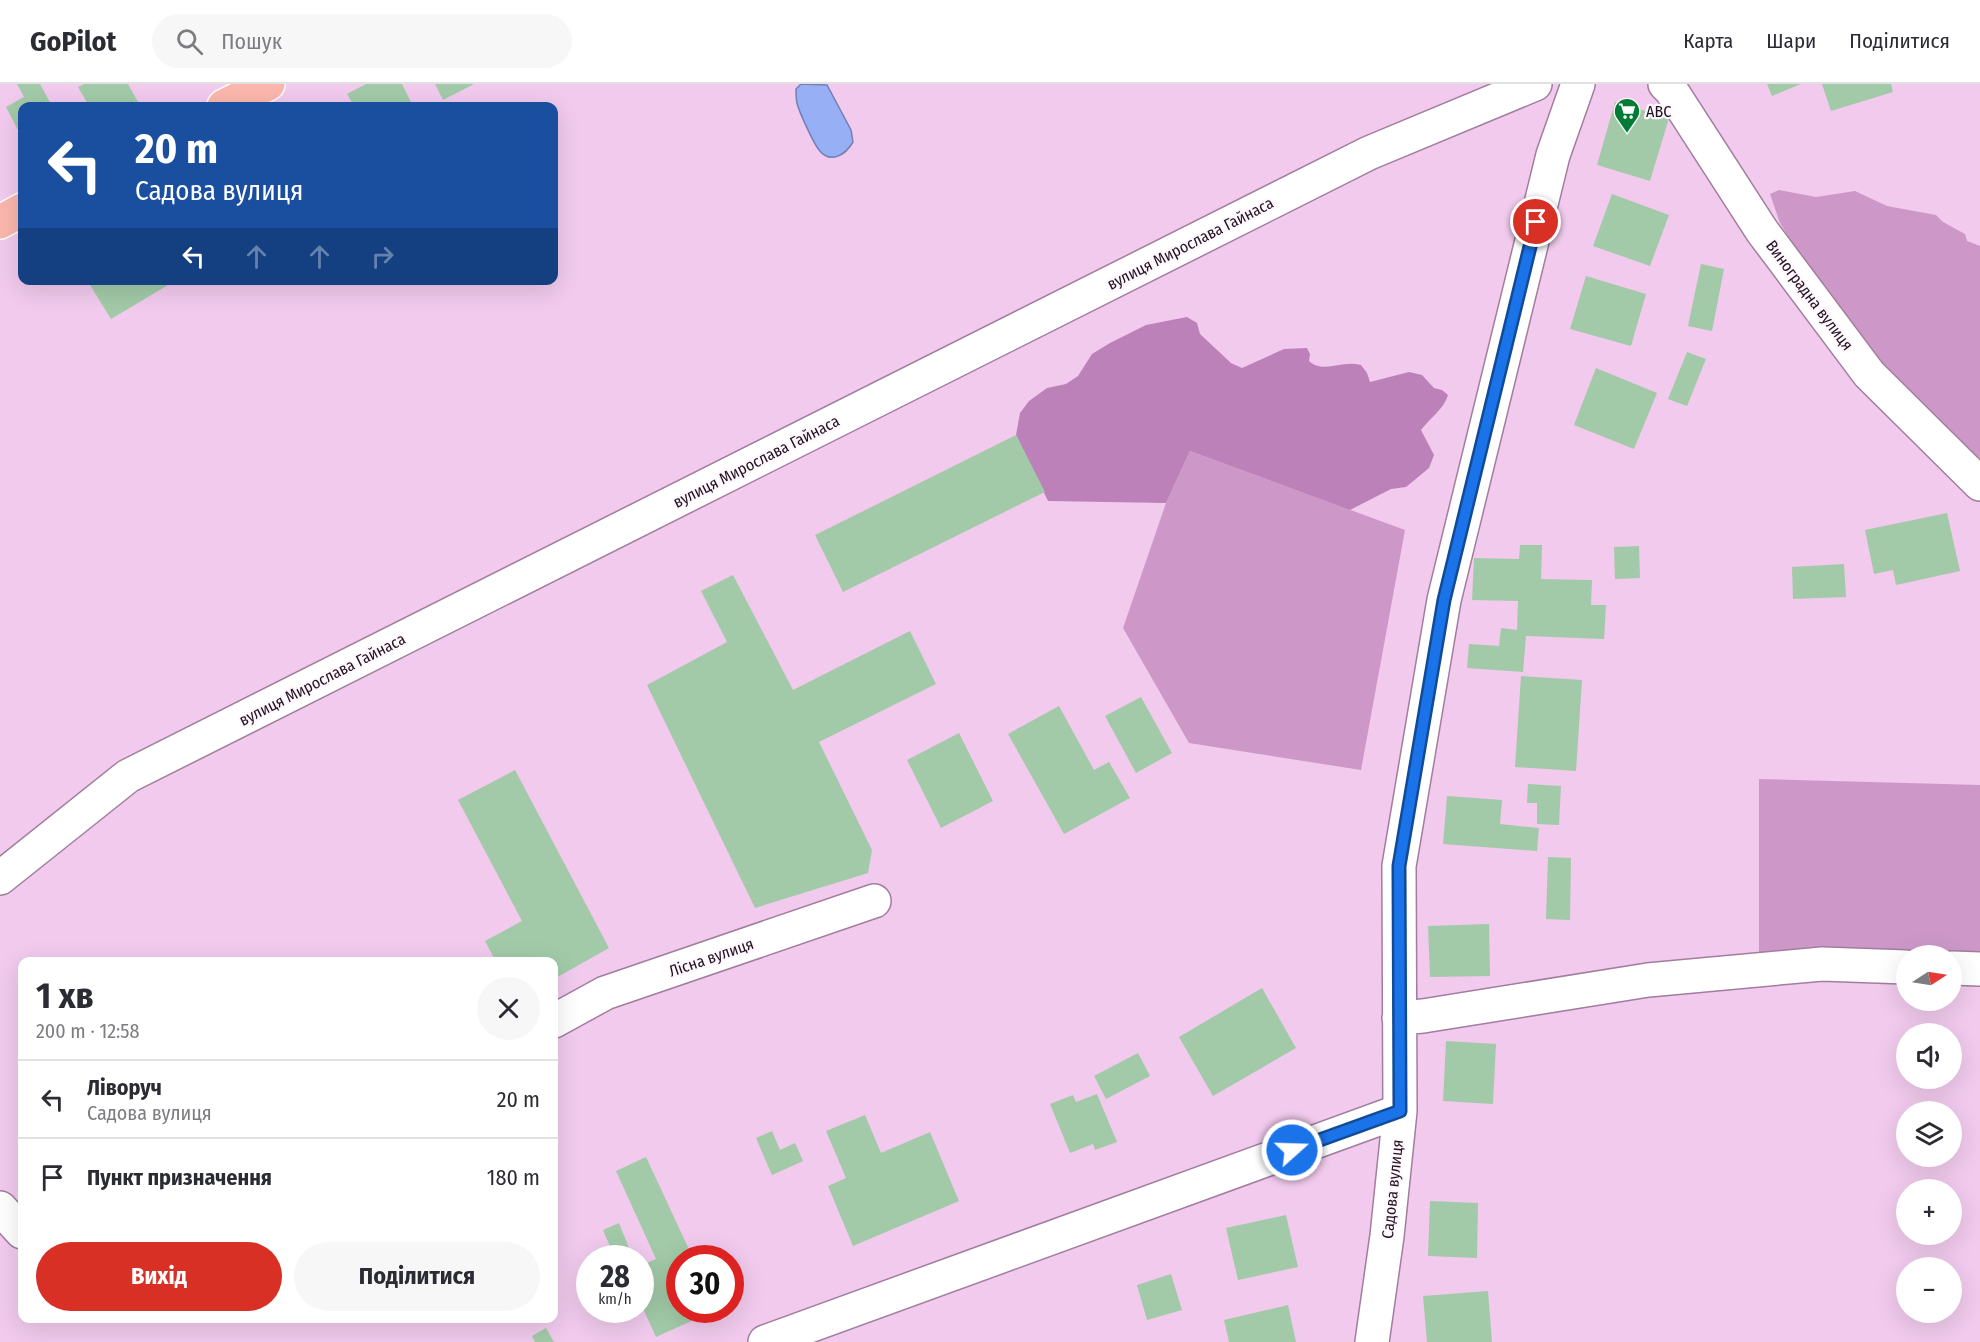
<!DOCTYPE html>
<html lang="uk">
<head>
<meta charset="utf-8">
<style>
  :root { --surface:#fff; --page:#f7f7f7; --text:#2b2b33; --muted:#7c7c81; --line:#e1e1e2; --accent:#d93025 }
  body { margin:0; font-family:"Fira Sans Condensed",sans-serif; background:var(--page); color:var(--text); height:100vh; display:flex; flex-direction:column; font-size:22px; white-space:nowrap }
  * { box-sizing:border-box; margin:0 }
  p { font-size:20px; color:var(--muted) }
  .icon { flex:none; width:33px; height:33px; fill:none; stroke:currentColor; stroke-width:2; stroke-linecap:round; stroke-linejoin:round }
  .map { position:relative; flex:1; overflow:hidden }
  .sheet { position:absolute; left:18px; top:873px; width:540px; height:366px; display:flex; flex-direction:column; background:var(--surface); border-radius:12px; box-shadow:0 6px 24px #0002 }
  .sheet>* { flex:none }
  .hud { position:absolute; left:18px; top:18px; width:540px; height:183px; border-radius:12px; box-shadow:0 6px 24px #0002; background:#1a4fa0; color:#fff; overflow:hidden }
  .needle { width:39px; rotate:78deg }
  .tools { position:absolute; left:1896px; top:861px; display:grid; gap:12px }
  .tools a { display:grid; place-items:center; width:66px; height:66px; border-radius:50%; background:var(--surface); box-shadow:0 6px 24px #0002; font-size:30px }
  .speed { position:absolute; left:576px; top:1161px; display:flex; gap:12px; font-size:30px; font-weight:700; text-align:center }
  .speed>* { display:grid; place-content:center; width:78px; height:78px; border-radius:50%; background:var(--surface); box-shadow:0 6px 24px #0002; line-height:1 }
  .speed small { font-size:15px; font-weight:400 }
  .speed .limit { border:9px solid #d22; background:#fff; color:#111 }
  .pin { position:absolute; display:grid; place-items:center; width:51px; height:51px; color:#fff; margin:-26px; border:3px solid #fff; border-radius:50%; box-shadow:0 2px 6px #0007 }
  .me { position:absolute; width:66px; margin:-33px; rotate:70deg; stroke-linejoin:round; filter:drop-shadow(0 0 4px #0008) }
  .turn { display:flex; align-items:center; gap:21px; height:126px; padding:0 18px; font-size:27px }
  .turn .icon { width:78px; height:78px; stroke-width:2.5 }
  .turn b { display:block; font-size:42px; line-height:51px }
  .lanes { display:flex; align-items:center; height:57px; padding:0 18px; background:#0003; justify-content:center; gap:30px; direction:ltr }
  .lanes .off { opacity:.35 }
  .round { display:grid; place-items:center; flex:none; width:63px; height:63px; border-radius:32px; background:var(--page) }
  .head { display:flex; align-items:center; justify-content:space-between; height:102px; padding:0 18px }
  h1 { font-size:36px; font-weight:700; line-height:45px }
  .cta { display:flex; gap:12px; margin-top:auto; padding:12px 18px }
  .cta a { flex:1; height:69px; border-radius:36px; background:var(--accent); color:#fff; font-size:24px; font-weight:700; line-height:69px; text-align:center }
  .cta a+a { background:var(--page); color:var(--text) }
  ul { padding:0; list-style:none }
  li { display:flex; align-items:center; gap:18px; height:78px; padding:0 18px; border-top:2px solid var(--line) }
  li div { flex:1 }
  li b { display:block; font-size:22px }
  li em { font-style:normal }
  header { display:flex; align-items:center; gap:36px; box-sizing:border-box; height:84px; padding:0 30px; background:var(--surface); border-bottom:2px solid var(--line) }
  header strong { font-size:28px }
  nav { display:flex; gap:33px; margin-inline-start:auto; font-size:21px }
  .search { width:420px; height:54px; background:var(--page); display:flex; align-items:center; gap:15px; box-sizing:border-box; padding:0 21px; border-radius:33px; color:var(--muted); font-size:22px }
  .map>svg:first-child { display:block }
</style>
</head>
<body>
<header>
<strong>GoPilot</strong>
<div class="search"><svg class="icon" aria-label="search" viewBox="0 0 24 24"><circle cx="10" cy="10" r="6"/><path d="M15 15l6 6"/></svg>Пошук</div>
<nav><a>Карта</a><a>Шари</a><a>Поділитися</a></nav>
</header>
<div class="map">
<svg width="1980" height="1258" viewBox="0 0 1980 1258">
  <rect width="100%" height="100%" fill="#f1caed"/>
  <path fill="#cd98c8" d="M1779 106 1816 113 1855 107 1887 122 1936 131 1943 138 1965 150 1967 157 1980 162V374L1974 371 1888 293 1803 176 1780 139 1770 110Z
    M1190 367 1405 446 1361 686 1189 659 1123 544 1166 419Z
    M1759 695 1980 701V870L1759 868Z"/>
  <path fill="#bc81b8" d="M1187 233 1197 239 1200 250 1231 279 1242 284 1284 265 1307 264 1310 270 1309 277C1323 290 1341 276 1361 281L1367 289 1370 298 1409 288 1422 291 1434 304 1442 306 1448 311C1444 325 1430 334 1421 346L1434 371 1429 384 1406 403 1391 405 1350 426 1190 367 1166 419 1048 417 1016 351 1020 329 1029 317 1047 304 1066 300 1078 292 1092 270 1110 259 1146 241Z"/>
  <path fill="#97aff4" stroke="#7380b4" stroke-width="1.5" d="M801 0 827 1 851 46 853 58C846 70 831 81 819 66 814 60 799 28 797 19 796 15 796 10 796 5Z"/>
  <path fill="#a2caa8" d="M17 0H40L52 22H22V49L20 50 6 23 24 13Z
    M84 0H128L138 18 131 22H89L78 3Z
    M366 0H402L413 22H354L347 10Z
    M435 0H474L443 16Z
    M1767 0H1801L1772 12Z
    M1822 0H1891L1893 8 1831 27Z
    M1615 18 1669 34 1650 97 1597 81Z
    M1612 110 1669 131 1650 182 1593 162Z
    M1701 180 1724 185 1712 247 1688 242Z
    M1586 192 1646 210 1631 262 1570 245Z
    M87 196H165L168 201 111 235Z
    M1687 268 1706 275 1687 322 1668 315Z
    M1596 284 1657 309 1634 365 1574 341Z
    M1016 351 1045 408 843 508 815 451Z
    M1947 429 1960 487 1896 501 1893 486 1874 490 1865 446Z
    M1520 461H1542L1541 495 1592 496 1591 521H1606L1604 555 1526 552 1523 588 1467 584 1469 560 1499 562 1501 544 1517 546 1518 517 1472 516 1474 474 1519 475Z
    M1639 462 1640 494 1615 495 1614 463Z
    M1844 480 1846 513 1793 515 1792 483Z
    M733 491 793 606 910 547 936 600 819 658 872 766 868 789 755 824 647 601 727 558 701 507Z
    M1521 592 1582 596 1576 687 1515 683Z
    M1141 613 1172 669 1136 689 1105 632Z
    M1059 622 1094 686 1109 678 1130 714 1064 750 1008 650Z
    M959 649 993 717 941 744 907 676Z
    M515 686 609 864 554 895V878H496L485 857 522 837 458 716Z
    M1528 700 1561 702 1559 741 1537 740V719H1527Z
    M1447 712 1502 716 1500 740 1539 744 1537 767 1443 760Z
    M1548 773 1571 774 1570 836 1546 835Z
    M1489 840 1490 892 1430 893 1428 842Z
    M1262 904 1296 964 1213 1012 1179 953Z
    M1446 957 1496 960 1493 1020 1443 1017Z
    M1138 969 1150 992 1106 1015 1094 992Z
    M1097 1010 1117 1058 1095 1066 1093 1060 1070 1069 1050 1020 1073 1011 1076 1018Z
    M865 1031 881 1069 930 1048 959 1117 853 1162 828 1102 846 1094 826 1047Z
    M772 1047 780 1066 795 1059 803 1077 772 1091 756 1054Z
    M646 1073 693 1174H680V1226H716L656 1253 640 1218V1182L656 1175 616 1087Z
    M1430 1117 1478 1119 1477 1174 1428 1172Z
    M1286 1131 1298 1183 1238 1196 1226 1144Z
    M619 1139 631 1169 615 1174 603 1146Z
    M1171 1190 1182 1226 1147 1236 1137 1201Z
    M1488 1207 1492 1258H1427L1423 1212Z
    M1288 1221 1296 1258H1229L1224 1236Z
    M546 1244 554 1258H535L532 1252Z"/>
  <g fill="none" stroke-linecap="round" stroke-linejoin="round">
    <g stroke="#a17d9e" stroke-width="36">
      <path id="minor" d="M1665 0 1671 6 1762 147 1869 290 1980 400
        M0 794 128 692 1369 69 1535 0
        M1952 884 1980 885
        M1399 934 1423 932 1648 896 1822 880 1906 883
        M554 937 605 909 874 817
        M0 1124 22 1148
        M765 1258 1400 1027
        M1372 1258 1387 1152 1400 1027 1399 782 1444 516 1553 71 1578 0"/>
    </g>
    <g stroke="#fff" stroke-width="36">
      <path id="major" d="M224 22 268 0
        M0 138 22 126"/>
    </g>
    <use href="#minor" stroke="#fff" stroke-width="33"/>
    <use href="#major" stroke="#fbb7ad" stroke-width="33"/>
  </g>
  <g fill="none" stroke-linecap="round" stroke-linejoin="round">
    <g stroke="#114b97" stroke-width="15">
      <path id="route" d="M1292 1066 1400 1027 1399 782 1444 516 1536 138"/>
    </g>
    <use href="#route" stroke="#1a73e8" stroke-width="10"/>
  </g>
  <defs>
    <g id="supermarket-pin" transform="scale(1.35)"><path d="M0 17L-7.5 6A9.5 9.5 0 1 1 7.5 6Z" fill="#007c34" stroke="#fff7fe"/><path d="M-6-5.5h2.5l.6 2H6L4.5 2H-2.5L-4.4-4H-6ZM-1.5 3.2a1.3 1.3 0 1 0 .1 0ZM3 3.2a1.3 1.3 0 1 0 .1 0Z" fill="#fff"/></g>
  </defs>
  <g fill-rule="evenodd">
    <use href="#supermarket-pin" x="1627" y="27"/>
  </g>
  <g text-anchor="middle" stroke-width="4.5" stroke-linejoin="round" paint-order="stroke">
    <g font-size="16" fill="#20121f" stroke="#fff7fe" text-anchor="start">
      <text x="1646" y="33">ABC</text>
    </g>
    <g font-size="16" fill="#20121f" stroke="#fff7fe">
      <text transform="translate(1190 159) rotate(-27)" y="6">вулиця Мирослава Гайнаса</text>
      <text transform="translate(1810 211) rotate(53)" y="6">Виноградна вулиця</text>
      <text transform="translate(756 377) rotate(-27)" y="6">вулиця Мирослава Гайнаса</text>
      <text transform="translate(322 595) rotate(-27)" y="6">вулиця Мирослава Гайнаса</text>
      <text transform="translate(711 873) rotate(-19)" y="6">Лісна вулиця</text>
      <text transform="translate(1392 1105) rotate(-84)" y="6">Садова вулиця</text>
    </g>
  </g>
</svg>
<div class="tools">
<a><svg class="needle" viewBox="-14 -14 28 28"><path d="M0-13l5 13h-10z" fill="#e53935"/><path d="M0 13l5-13h-10z" fill="#7c7c81"/></svg></a>
<a><svg class="icon" aria-label="sound" viewBox="0 0 24 24"><path d="M4 9h4l5-4v14l-5-4H4zM17 9q2 3 0 6"/></svg></a>
<a><svg class="icon" aria-label="layers" viewBox="0 0 24 24"><path d="M12 4l9 5-9 5-9-5zM3 14l9 5 9-5"/></svg></a>
<a>+</a>
<a>−</a>
</div>
<div class="speed"><div>28<small>km/h</small></div><div class="limit">30</div></div>
<div class="pin" style="left:1536px;top:138px;background:#d93025"><svg class="icon" aria-label="arrive" viewBox="0 0 24 24"><path d="M6 21V4h12l-3 4 3 4H6"/></svg></div>
<svg class="me" style="left:1292px;top:1066px" viewBox="-20 -20 40 40"><circle r="17" fill="#1a73e8" stroke="#fff" stroke-width="3"/><path d="M0-11L8 9 0 5-8 9z" fill="#fff"/></svg>
<div class="hud">
<div class="turn"><svg class="icon" aria-label="left" viewBox="0 0 24 24"><path d="M17 20v-9H6M10 6l-5 5 5 5"/></svg><div><b>20 m</b>Садова вулиця</div></div>
<div class="lanes"><svg class="icon" aria-label="left" viewBox="0 0 24 24"><path d="M17 20v-9H6M10 6l-5 5 5 5"/></svg><svg class="icon off" aria-label="ahead" viewBox="0 0 24 24"><path d="M12 20V5M6 11l6-6 6 6"/></svg><svg class="icon off" aria-label="ahead" viewBox="0 0 24 24"><path d="M12 20V5M6 11l6-6 6 6"/></svg><svg class="icon off" aria-label="right" viewBox="0 0 24 24"><path d="M7 20v-9h11M14 6l5 5-5 5"/></svg></div>
</div>
<section class="sheet">
<div class="head"><div><h1>1 хв</h1><p>200 m · 12:58</p></div><a class="round"><svg class="icon" aria-label="close" viewBox="0 0 24 24"><path d="M6 6l12 12M18 6L6 18"/></svg></a></div>
<ul>
<li><svg class="icon" aria-label="left" viewBox="0 0 24 24"><path d="M17 20v-9H6M10 6l-5 5 5 5"/></svg><div><b>Ліворуч</b><p>Садова вулиця</p></div><em>20 m</em></li>
<li><svg class="icon" aria-label="arrive" viewBox="0 0 24 24"><path d="M6 21V4h12l-3 4 3 4H6"/></svg><div><b>Пункт призначення</b></div><em>180 m</em></li>
</ul>
<div class="cta"><a>Вихід</a><a>Поділитися</a></div>
</section>
</div>
</body>
</html>
